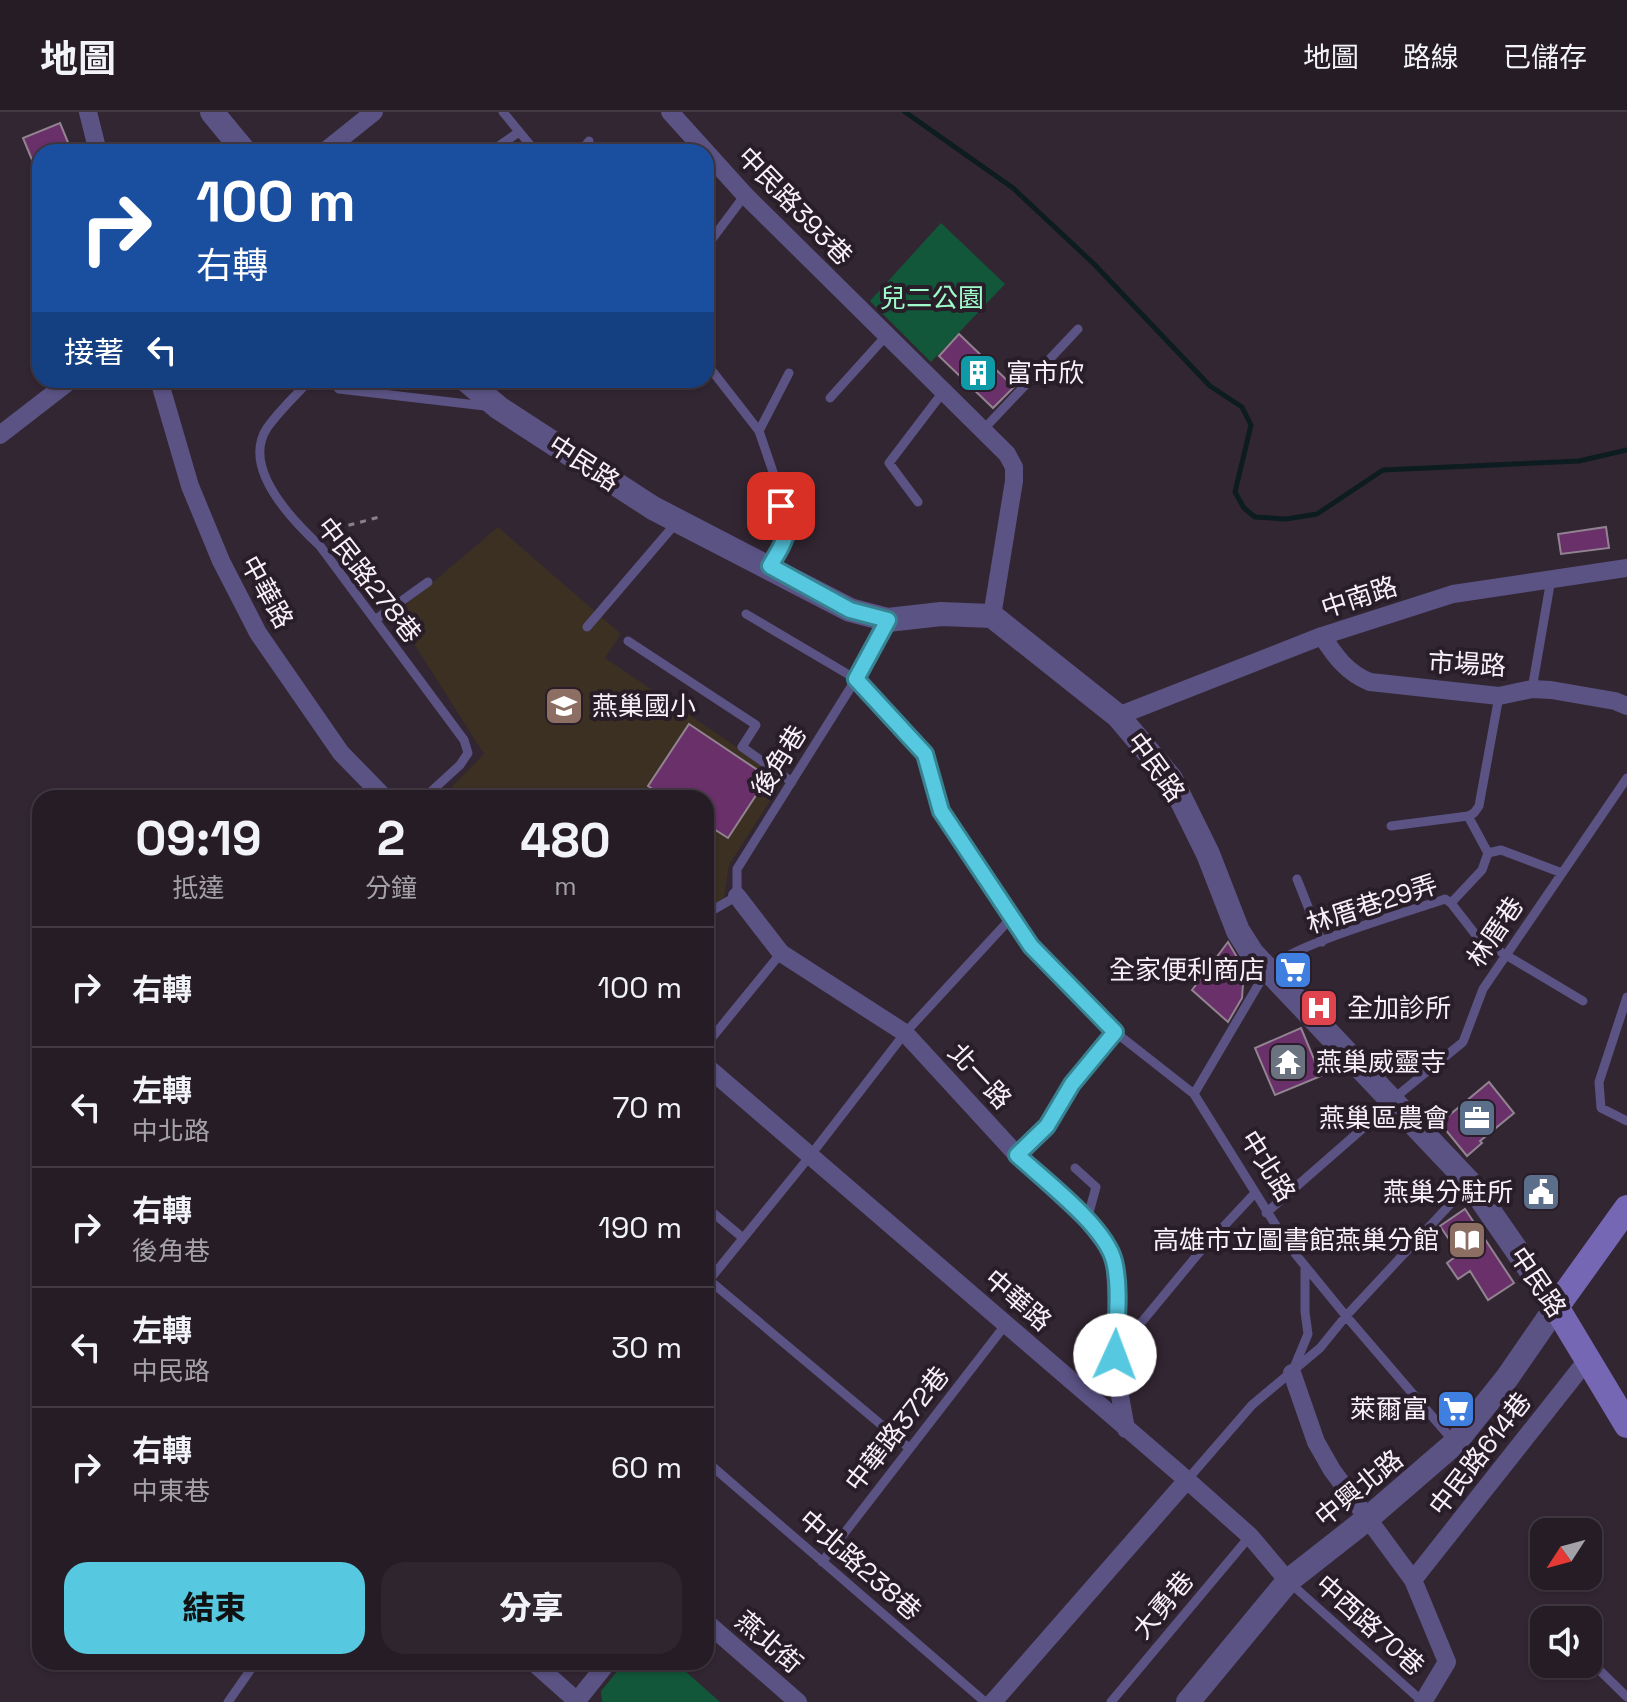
<!DOCTYPE html>
<html lang="zh-TW">
<head>
<meta charset="utf-8">
<style>
  :root { --surface:#261c26; --page:#2e252e; --text:#f1f3f6; --muted:#a4a1a7; --line:#423a43; --accent:#56c9e1 }
  body { margin:0; font-family:"Space Grotesk","Noto Sans TC",sans-serif; background:var(--page); color:var(--text); height:100vh; display:flex; flex-direction:column; font-size:30px; white-space:nowrap }
  * { box-sizing:border-box; margin:0 }
  p { font-size:26px; color:var(--muted) }
  .icon { flex:none; width:44px; height:44px; fill:none; stroke:currentColor; stroke-width:2; stroke-linecap:round; stroke-linejoin:round }
  .map { position:relative; flex:1; overflow:hidden }
  .panel { position:absolute; left:32px; top:678px; width:682px; height:880px; display:flex; flex-direction:column; background:var(--surface); border-radius:24px; box-shadow:0 2px 6px #0004,0 0 0 2px var(--line) }
  .panel>* { flex:none }
  .banner { position:absolute; left:32px; top:32px; width:682px; height:244px; border-radius:24px; box-shadow:0 2px 6px #0004,0 0 0 2px var(--line); background:#1a4fa0; color:#fff; overflow:hidden }
  .needle { width:52px; rotate:234deg }
  .controls { position:absolute; left:1530px; top:1406px; display:grid; gap:16px }
  .controls a { display:grid; place-items:center; width:72px; height:72px; border-radius:16px; background:var(--surface); box-shadow:0 2px 6px #0004,0 0 0 2px var(--line); font-size:40px }
  .pin { position:absolute; display:grid; place-items:center; width:68px; height:68px; color:#fff; margin:-34px; border-radius:16px; box-shadow:0 4px 12px #0006 }
  .me { position:absolute; width:88px; margin:-44px; rotate:2deg; stroke-linejoin:round; filter:drop-shadow(0 0 6px #0008) }
  .turn { display:flex; align-items:center; gap:28px; height:168px; padding:0 32px; font-size:36px }
  .turn .icon { width:104px; height:104px; stroke-width:2.5 }
  .turn b { display:block; font-size:56px; line-height:68px }
  .then { display:flex; align-items:center; height:76px; padding:0 32px; background:#0003; gap:16px; font-size:30px }
  .eta { display:flex; justify-content:space-evenly; align-items:center; height:136px; text-align:center }
  .eta b { font-size:48px; font-weight:800; line-height:56px }
  .action { display:flex; gap:16px; margin-top:auto; padding:16px 32px }
  .action a { flex:1; height:92px; border-radius:24px; background:var(--accent); color:#111; font-size:32px; font-weight:800; line-height:92px; text-align:center }
  .action a+a { background:var(--page); color:var(--text) }
  ul { padding:0; list-style:none }
  li { display:flex; align-items:center; gap:24px; height:120px; padding:0 32px; border-top:2px solid var(--line) }
  li div { flex:1 }
  li b { display:block; font-size:30px }
  li em { font-style:normal }
  header { display:flex; align-items:center; gap:48px; box-sizing:border-box; height:112px; padding:0 40px; background:var(--surface); border-bottom:2px solid var(--line) }
  header strong { font-size:38px }
  nav { display:flex; gap:44px; margin-inline-start:auto; font-size:28px }
  .map>svg:first-child { display:block }
</style>
</head>
<body>
<header>
<strong>地圖</strong>
<nav><a>地圖</a><a>路線</a><a>已儲存</a></nav>
</header>
<div class="map">
<svg width="1627" height="1590" viewBox="0 0 1627 1590">
  <rect width="100%" height="100%" fill="#322632"/>
  <path fill="#3b3021" d="M498 415 621 522 605 546 784 667 729 753 724 786 707 800 706 686H441L484 642 395 502Z"/>
  <path fill="#125739" d="M941 111 1005 172 931 250 870 189Z
    M625 1550H675L720 1590H602L601 1579Z"/>
  <g fill="none" stroke-linecap="round" stroke-linejoin="round">
    <path stroke="#0d1c21" stroke-width="5" d="M905 0 1013 76 1094 152 1210 274 1242 295 1251 313 1235 380 1244 396 1255 405 1286 407 1317 402 1383 358 1579 349 1627 338"/>
  </g>
  <path fill="#69306a" stroke="#928391" stroke-width="2" d="M60 11 72 40H40V67L23 26Z
    M959 222 1014 275 993 296 939 244Z
    M1606 415 1609 436 1561 442 1558 422Z
    M689 612 768 665 728 726 706 712V686H667L648 674Z
    M1228 830 1244 857 1242 886 1228 910 1192 878Z
    M1301 916 1321 964 1275 983 1255 936Z
    M1489 970 1514 1001 1480 1029 1482 1031 1467 1044 1440 1011Z
    M1465 1097 1514 1171 1488 1188 1470 1159 1458 1167 1447 1151 1459 1142 1440 1114Z"/>
  <g fill="none" stroke-linecap="round" stroke-linejoin="round">
    <path stroke="#8a808a" stroke-width="3" stroke-dasharray="6 6" stroke-linecap="butt" d="M329 427 346 414 383 404"/>
    <path stroke="#5b5384" stroke-width="9" d="M503 0 536 40
      M490 40 519 20
      M580 40 589 29
      M706 135 745 83
      M706 251 759 319 774 363 781 394 788 406 786 424 770 454
      M310 268C296 283 279 299 267 316 241 356 293 409 320 434L464 628 468 641 460 653 424 686
      M330 268 339 277 485 294
      M830 286 886 224
      M759 319 789 261
      M982 319 1078 217
      M918 390 889 351 943 280
      M746 502 856 567 925 642 941 699 1031 834 1115 920 1194 982 1288 1133 1346 1204 1320 1236 1252 1293 1187 1368
      M375 508 428 470
      M587 515 676 411
      M628 529 756 613 742 635 792 670
      M1532 577 1551 467
      M1468 704 1488 741
      M1391 714 1468 704 1474 701 1479 694 1499 584
      M1297 767 1322 830
      M1451 791 1479 827 1583 889
      M1451 791 1482 758 1488 741 1501 738 1562 761
      M706 802 737 784V757L856 567 886 510
      M1627 885 1599 970 1601 996 1627 1009
      M706 933 781 841
      M1194 982 1267 858C1290 833 1408 800 1445 787L1451 791
      M1392 988 1463 930 1483 877 1627 666
      M1017 1043 1047 1014 1072 972 1115 920
      M1075 1056 1096 1075 1087 1108
      M706 1095 743 1126
      M1266 1101 1393 990
      M709 1168 909 1336
      M706 1172 810 1044 905 921 1012 805
      M1117 1240 1198 1142 1254 1082
      M1293 1258 1308 1222 1305 1200V1157
      M1455 1331 1346 1204 1470 1071
      M706 1349 985 1590
      M822 1450 1006 1212
      M1289 1470 1423 1590
      M1588 1547 1627 1585
      M228 1590 256 1550
      M1111 1590 1250 1424"/>
    <path stroke="#5b5384" stroke-width="18" d="M88 0 98 40
      M670 0 745 83 1007 342 1014 355V369L992 504
      M324 40 374 0
      M159 268 190 374 221 449 258 521 341 641 385 686
      M0 323 71 268
      M1322 524C1335 544 1347 561 1370 570L1499 584 1532 577 1551 578 1615 589 1627 594
      M1118 604 1322 524 1453 482 1627 456
      M737 784 781 841 905 921 1017 1043 1087 1108 1110 1137 1115 1151 1117 1200 1115 1256 1126 1317
      M706 954 1187 1368 1250 1424 1288 1469
      M1292 1261 1316 1330 1332 1358 1413 1468 1447 1550 1423 1590
      M1413 1468 1587 1248
      M706 1510 798 1590
      M533 1550 578 1590
      M576 1590 608 1550
      M993 1590 1187 1368"/>
    <path stroke="#5b5384" stroke-width="24" d="M212 0 245 40
      M466 268 499 296 653 396 850 498 888 508 941 502 992 504 1118 604 1171 667 1208 742 1238 819 1252 841 1470 1071 1556 1195 1507 1266 1455 1331 1367 1407 1288 1469 1188 1590"/>
    <path stroke="#7667b5" stroke-width="26" d="M1627 1096 1556 1195 1627 1313"/>
  </g>
  <g fill="none" stroke-linecap="round" stroke-linejoin="round">
    <g stroke="#388392" stroke-width="20">
      <path id="route" d="M781 394C795 418 782 433 770 454L850 498 888 508 856 567 925 642 941 699 1031 834 1115 920 1072 972 1047 1014 1017 1043C1044 1068 1105 1114 1114 1149 1121 1177 1116 1213 1115 1243"/>
    </g>
    <use href="#route" stroke="#56c9e1" stroke-width="14"/>
  </g>
  <defs>
    <g id="building-square" transform="scale(2)"><rect x="-9" y="-9" width="18" height="18" rx="4" fill="#0f9aa8" stroke="#281d28"/><path d="M-4-6H4V6H1V3H-1V6H-4ZM-2.5-4.3h1.7v1.8h-1.7ZM.8-4.3h1.7v1.8H.8ZM-2.5-1h1.7V.8h-1.7ZM.8-1h1.7V.8H.8Z" fill="#fff"/></g>
    <g id="school-square" transform="scale(2)"><rect x="-9" y="-9" width="18" height="18" rx="4" fill="#8d6e63" stroke="#281d28"/><path d="M0-5L7-2L0 1L-7-2ZM-4 1L0 2.5L4 1V4Q0 6-4 4Z" fill="#fff"/></g>
    <g id="supermarket-square" transform="scale(2)"><rect x="-9" y="-9" width="18" height="18" rx="4" fill="#3f7fe0" stroke="#281d28"/><path d="M-6-5.5h2.5l.6 2H6L4.5 2H-2.5L-4.4-4H-6ZM-1.5 3.2a1.3 1.3 0 1 0 .1 0ZM3 3.2a1.3 1.3 0 1 0 .1 0Z" fill="#fff"/></g>
    <g id="hospital-square" transform="scale(2)"><rect x="-9" y="-9" width="18" height="18" rx="4" fill="#e0444e" stroke="#281d28"/><path d="M-5-5h3v3.5h4V-5h3V5h-3V1.5h-4V5h-3Z" fill="#fff"/></g>
    <g id="temple-square" transform="scale(2)"><rect x="-9" y="-9" width="18" height="18" rx="4" fill="#6b7280" stroke="#281d28"/><path d="M0-6L5-2H3V0L6.5 2.5H4V6H1.5V3h-3V6H-4V2.5H-6.5L-3 0V-2H-5Z" fill="#fff"/></g>
    <g id="office-square" transform="scale(2)"><rect x="-9" y="-9" width="18" height="18" rx="4" fill="#5c6f8a" stroke="#281d28"/><path d="M-6-3h4V-5.5h4V-3h4V5H-6ZM-1-4.5V-3h2v-1.5ZM-6 0V1H6V0Z" fill="#fff"/></g>
    <g id="civic-square" transform="scale(2)"><rect x="-9" y="-9" width="18" height="18" rx="4" fill="#5c6f8a" stroke="#281d28"/><path d="M-.6-6.5H3V-4.5H.6V-3L4-1V1h2V6H-6V1h2V-1L-.6-3ZM-1.2 2.5V6h2.4V2.5Z" fill="#fff"/></g>
    <g id="library-square" transform="scale(2)"><rect x="-9" y="-9" width="18" height="18" rx="4" fill="#8d6e63" stroke="#281d28"/><path d="M-6-4Q-3-5.5-.7-3.5V5Q-3 3-6 4ZM6-4Q3-5.5 .7-3.5V5Q3 3 6 4Z" fill="#fff"/></g>
  </defs>
  <g fill-rule="evenodd">
    <use href="#building-square" x="978" y="261"/>
    <use href="#school-square" x="564" y="594"/>
    <use href="#supermarket-square" x="1293" y="858"/>
    <use href="#hospital-square" x="1319" y="896"/>
    <use href="#temple-square" x="1288" y="950"/>
    <use href="#office-square" x="1477" y="1006"/>
    <use href="#civic-square" x="1541" y="1080"/>
    <use href="#library-square" x="1467" y="1128"/>
    <use href="#supermarket-square" x="1456" y="1297"/>
  </g>
  <g text-anchor="middle" stroke-width="8" stroke-linejoin="round" paint-order="stroke">
    <g font-size="26" fill="#f8f0f8" stroke="#281d28">
      <text transform="translate(795 94) rotate(46)" y="9">中民路393巷</text>
      <text transform="translate(584 351) rotate(33)" y="9">中民路</text>
      <text transform="translate(369 468) rotate(52)" y="9">中民路278巷</text>
      <text transform="translate(267 480) rotate(61)" y="9">中華路</text>
      <text transform="translate(1359 485) rotate(-18)" y="9">中南路</text>
      <text transform="translate(1467 552) rotate(3)" y="9">市場路</text>
      <text transform="translate(779 649) rotate(-58)" y="9">後角巷</text>
      <text transform="translate(1156 655) rotate(54)" y="9">中民路</text>
      <text transform="translate(1372 792) rotate(-18)" y="9">林厝巷29弄</text>
      <text transform="translate(1495 820) rotate(-56)" y="9">林厝巷</text>
      <text transform="translate(980 964) rotate(47)" y="9">北一路</text>
      <text transform="translate(1268 1054) rotate(58)" y="9">中北路</text>
      <text transform="translate(1538 1170) rotate(56)" y="9">中民路</text>
      <text transform="translate(1018 1188) rotate(41)" y="9">中華路</text>
      <text transform="translate(897 1317) rotate(-52)" y="9">中華路372巷</text>
      <text transform="translate(1480 1342) rotate(-52)" y="9">中民路614巷</text>
      <text transform="translate(1359 1376) rotate(-39)" y="9">中興北路</text>
      <text transform="translate(860 1453) rotate(41)" y="9">中北路238巷</text>
      <text transform="translate(1163 1493) rotate(-50)" y="9">大勇巷</text>
      <text transform="translate(1370 1513) rotate(42)" y="9">中西路70巷</text>
      <text transform="translate(769 1530) rotate(41)" y="9">燕北街</text>
    </g>
    <g font-size="26" fill="#9dfcc9" stroke="#281d28">
      <text x="932" y="195">兒二公園</text>
    </g>
    <g font-size="26" fill="#f8f0f8" stroke="#281d28" text-anchor="end">
      <text x="1006" y="270" text-anchor="start">富市欣</text>
      <text x="592" y="603" text-anchor="start">燕巢國小</text>
      <text x="1265" y="867">全家便利商店</text>
      <text x="1347" y="905" text-anchor="start">全加診所</text>
      <text x="1316" y="959" text-anchor="start">燕巢威靈寺</text>
      <text x="1449" y="1015">燕巢區農會</text>
      <text x="1513" y="1089">燕巢分駐所</text>
      <text x="1439" y="1137">高雄市立圖書館燕巢分館</text>
      <text x="1428" y="1306">萊爾富</text>
    </g>
  </g>
</svg>
<div class="controls">
<a><svg class="needle" viewBox="-14 -14 28 28"><path d="M0-13l5 13h-10z" fill="#e53935"/><path d="M0 13l5-13h-10z" fill="#a4a1a7"/></svg></a>
<a><svg class="icon" aria-label="sound" viewBox="0 0 24 24"><path d="M4 9h4l5-4v14l-5-4H4zM17 9q2 3 0 6"/></svg></a>
</div>
<div class="pin" style="left:781px;top:394px;background:#d93025"><svg class="icon" aria-label="arrive" viewBox="0 0 24 24"><path d="M6 21V4h12l-3 4 3 4H6"/></svg></div>
<svg class="me" style="left:1115px;top:1243px" viewBox="-20 -20 40 40"><circle r="19" fill="#fff"/><path d="M0-13L10 11 0 6-10 11z" fill="#56c9e1"/></svg>
<div class="banner">
<div class="turn"><svg class="icon" aria-label="right" viewBox="0 0 24 24"><path d="M7 20v-9h11M14 6l5 5-5 5"/></svg><div><b>100 m</b>右轉</div></div>
<div class="then">接著<svg class="icon" aria-label="left" viewBox="0 0 24 24"><path d="M17 20v-9H6M10 6l-5 5 5 5"/></svg></div>
</div>
<section class="panel">
<div class="eta">
<div><b>09:19</b><p>抵達</p></div>
<div><b>2</b><p>分鐘</p></div>
<div><b>480</b><p>m</p></div>
</div>
<ul>
<li><svg class="icon" aria-label="right" viewBox="0 0 24 24"><path d="M7 20v-9h11M14 6l5 5-5 5"/></svg><div><b>右轉</b></div><em>100 m</em></li>
<li><svg class="icon" aria-label="left" viewBox="0 0 24 24"><path d="M17 20v-9H6M10 6l-5 5 5 5"/></svg><div><b>左轉</b><p>中北路</p></div><em>70 m</em></li>
<li><svg class="icon" aria-label="right" viewBox="0 0 24 24"><path d="M7 20v-9h11M14 6l5 5-5 5"/></svg><div><b>右轉</b><p>後角巷</p></div><em>190 m</em></li>
<li><svg class="icon" aria-label="left" viewBox="0 0 24 24"><path d="M17 20v-9H6M10 6l-5 5 5 5"/></svg><div><b>左轉</b><p>中民路</p></div><em>30 m</em></li>
<li><svg class="icon" aria-label="right" viewBox="0 0 24 24"><path d="M7 20v-9h11M14 6l5 5-5 5"/></svg><div><b>右轉</b><p>中東巷</p></div><em>60 m</em></li>
</ul>
<div class="action"><a>結束</a><a>分享</a></div>
</section>
</div>
</body>
</html>
